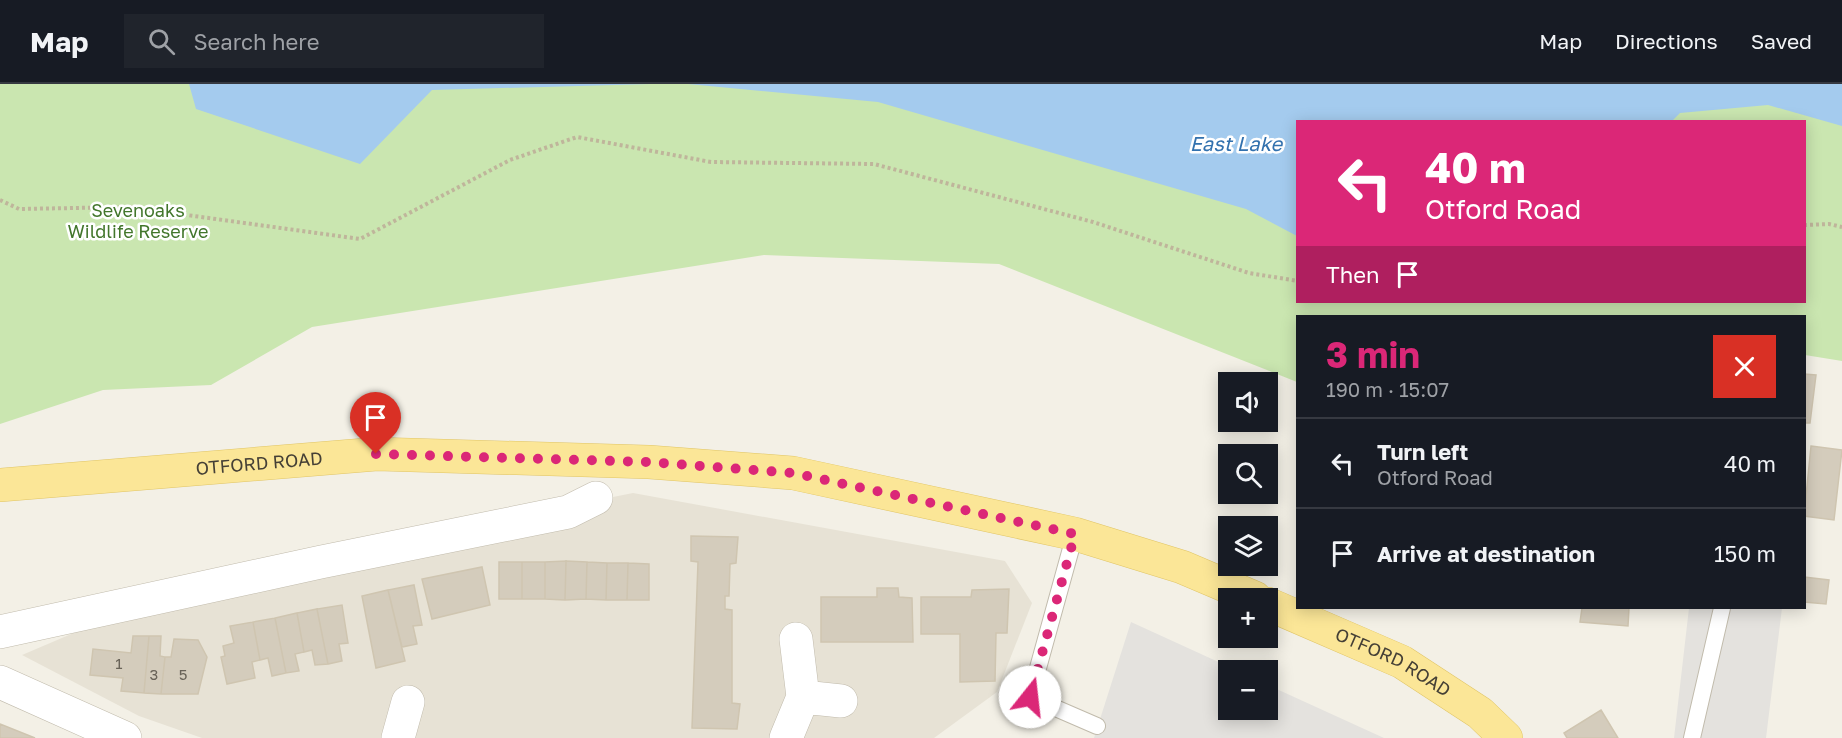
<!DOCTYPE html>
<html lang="en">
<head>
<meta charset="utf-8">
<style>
  :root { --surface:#171b24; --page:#20242c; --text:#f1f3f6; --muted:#9ea1a6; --line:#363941; --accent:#db2777 }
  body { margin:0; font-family:"Golos Text",sans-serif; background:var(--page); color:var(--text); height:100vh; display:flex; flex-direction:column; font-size:22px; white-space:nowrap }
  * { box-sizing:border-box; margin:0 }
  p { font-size:20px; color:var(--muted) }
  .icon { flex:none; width:33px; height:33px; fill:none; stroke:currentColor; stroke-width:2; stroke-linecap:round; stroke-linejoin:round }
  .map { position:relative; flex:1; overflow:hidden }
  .sheet { position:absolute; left:1296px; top:231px; width:510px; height:294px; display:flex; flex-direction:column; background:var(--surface); border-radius:0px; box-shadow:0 3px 15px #0003 }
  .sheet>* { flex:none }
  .hud { position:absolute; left:1296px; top:36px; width:510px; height:183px; border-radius:0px; box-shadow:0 3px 15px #0003; background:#db2777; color:#fff; overflow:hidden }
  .tools { position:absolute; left:1218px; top:288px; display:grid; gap:12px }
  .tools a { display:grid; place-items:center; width:60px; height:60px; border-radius:0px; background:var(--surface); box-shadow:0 3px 15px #0003; font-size:30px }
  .pin { position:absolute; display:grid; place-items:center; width:51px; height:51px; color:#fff; margin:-62px -26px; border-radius:50% 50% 50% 0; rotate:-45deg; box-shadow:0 0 6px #0007 }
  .pin .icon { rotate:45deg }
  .me { position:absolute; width:66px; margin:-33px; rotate:16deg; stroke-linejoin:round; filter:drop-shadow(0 0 4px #0008) }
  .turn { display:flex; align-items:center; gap:21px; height:126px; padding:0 30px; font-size:27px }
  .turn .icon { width:78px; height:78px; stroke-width:2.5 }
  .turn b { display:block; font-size:42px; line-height:51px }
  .then { display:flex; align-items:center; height:57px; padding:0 30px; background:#0003; gap:12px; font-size:22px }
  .round { display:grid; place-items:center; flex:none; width:63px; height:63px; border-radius:0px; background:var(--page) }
  .headline { display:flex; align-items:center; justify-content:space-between; height:102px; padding:0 30px }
  h1 { font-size:36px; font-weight:700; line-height:45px; color:var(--accent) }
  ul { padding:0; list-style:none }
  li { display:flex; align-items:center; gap:18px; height:90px; padding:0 30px; border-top:2px solid var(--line) }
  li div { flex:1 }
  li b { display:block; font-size:22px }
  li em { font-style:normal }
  header { display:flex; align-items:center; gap:36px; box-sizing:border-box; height:84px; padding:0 30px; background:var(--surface); border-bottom:2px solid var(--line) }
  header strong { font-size:28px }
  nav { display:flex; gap:33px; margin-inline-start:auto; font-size:21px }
  .search { width:420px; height:54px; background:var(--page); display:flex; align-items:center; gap:15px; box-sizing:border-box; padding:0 21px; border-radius:0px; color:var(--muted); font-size:22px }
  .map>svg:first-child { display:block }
</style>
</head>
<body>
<header>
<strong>Map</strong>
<div class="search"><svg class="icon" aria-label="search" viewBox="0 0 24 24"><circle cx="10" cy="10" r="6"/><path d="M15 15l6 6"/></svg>Search here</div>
<nav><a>Map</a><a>Directions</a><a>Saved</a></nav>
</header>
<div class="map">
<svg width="1842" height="654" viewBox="0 0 1842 654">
  <rect width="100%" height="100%" fill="#f3f0e6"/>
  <path fill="#e7e2d5" d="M633 409 1005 477 1032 519 997 608 934 654H202L139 632 22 571 198 496Z"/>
  <path fill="#cae6b0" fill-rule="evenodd" d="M0 0H1842V277L1805 271 1804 232H1298L1297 298 999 180 764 171 312 243 211 301 103 306 0 340ZM1298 38H1804V218H1298Z"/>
  <path fill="#e4e2de" d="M1689 524H1782L1766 654H1674Z
    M1131 538 1236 586H1228V626H1268V601L1384 654H1094Z"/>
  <path fill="#a4cbee" d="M189 0H650L432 6 360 80 196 25Z
    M688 0H1842V42L1768 21 1680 29 1671 38H1298L1297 152 1246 125 878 18Z"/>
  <path fill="#d4ccbc" stroke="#cfc5b0" stroke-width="1.5" d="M1804 290 1816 291 1810 339H1804Z
    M1811 362 1842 366 1834 436 1804 432Z
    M691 452 738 453 736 479 730 480 729 512H725V525L732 526V619L740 620 737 645 692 644 698 478 691 477Z
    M566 477 587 478 586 515 565 516Z
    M566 477 565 516 545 515V478Z
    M499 478H522V515H499Z
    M522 478H545V515H522Z
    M587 478 607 479 606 516 586 515Z
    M607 479H628L627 516H606Z
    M628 479 649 480V516H627Z
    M482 483 490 521 432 535 422 495Z
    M1804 493 1829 496 1826 520 1804 518Z
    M414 501 422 541 413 542 417 560 402 563 388 506Z
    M877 504H898L899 513 912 514 913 558H821V513H877Z
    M1009 505 1007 549H996L995 597 960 598V550H921V513H971L972 506Z
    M388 506 405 577 376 584 362 512Z
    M342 521 348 559 339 560 342 577 328 580 317 525Z
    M1582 524H1629L1628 542 1580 538Z
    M317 525 328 580 315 581 312 566 304 568 297 529Z
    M297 529 304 568 295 570 299 587 286 589 275 534Z
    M275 534 286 589 272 592 268 574 260 576 253 538Z
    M253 538 260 576 252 578 255 594 227 600 221 573 225 572 223 562 234 559 230 542Z
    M133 552H149L144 609 121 607 123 594 90 591 93 565 131 569Z
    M149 552H161L160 572 165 573 161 610 144 609Z
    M174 555 198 556 207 573 198 610H161L165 573H171Z
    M1601 626 1618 654H1567L1564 649Z
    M0 640 35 654H0Z"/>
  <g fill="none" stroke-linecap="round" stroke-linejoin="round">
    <g stroke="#c1bbac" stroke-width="18">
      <path id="lane" d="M1075 450 1030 613 1097 642
        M1692 654 1722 524"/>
    </g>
    <g stroke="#c1bbac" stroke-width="34">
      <path id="street" d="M0 548 321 478 568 428 596 414
        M0 598 125 654
        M803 613 841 617
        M398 654 408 618
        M786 654 803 613 796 555"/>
    </g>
    <g stroke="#e0c567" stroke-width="34">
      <g id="primary">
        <path id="s1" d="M0 401 377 370 649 378 793 389 1075 450 1182 483 1255 514"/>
        <path id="s2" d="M1268 520 1402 578 1480 629 1506 654"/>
      </g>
    </g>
    <path stroke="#bfb59b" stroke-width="4" stroke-dasharray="3 3" stroke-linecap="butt" d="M0 116 19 125 129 123 360 155 510 76 577 53 711 78 874 80 1093 138 1249 189 1298 197
      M1804 141 1829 140 1842 143"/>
    <use href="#lane" stroke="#fff" stroke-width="16"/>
    <use href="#street" stroke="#fff" stroke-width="33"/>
    <use href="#primary" stroke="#fbe697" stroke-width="33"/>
  </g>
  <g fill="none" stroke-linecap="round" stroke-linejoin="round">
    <path stroke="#db2777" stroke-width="10" stroke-dasharray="0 18" d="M376 370 649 378 793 389 1075 450 1030 613"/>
  </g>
  <g text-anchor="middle" stroke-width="5" stroke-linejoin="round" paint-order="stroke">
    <g font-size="15" fill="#696358">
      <text x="119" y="585">1</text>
      <text x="154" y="596">3</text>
      <text x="183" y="596">5</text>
    </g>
    <g font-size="18" fill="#42762b" stroke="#fff">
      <text x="138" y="133">Sevenoaks<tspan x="138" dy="21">Wildlife Reserve</tspan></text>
    </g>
    <g font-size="18" fill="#454036" stroke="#fff">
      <text dy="6" stroke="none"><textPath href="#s1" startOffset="260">OTFORD ROAD</textPath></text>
      <text dy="6" stroke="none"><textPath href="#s2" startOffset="138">OTFORD ROAD</textPath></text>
    </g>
    <g font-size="20" font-style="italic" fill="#3271ae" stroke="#fff">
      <text x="1236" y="67">East Lake</text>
    </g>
  </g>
</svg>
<div class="tools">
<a><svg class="icon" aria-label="sound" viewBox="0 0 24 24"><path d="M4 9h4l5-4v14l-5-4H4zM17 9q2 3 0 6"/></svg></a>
<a><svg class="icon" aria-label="search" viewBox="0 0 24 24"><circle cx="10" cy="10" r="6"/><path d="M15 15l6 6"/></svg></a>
<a><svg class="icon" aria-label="layers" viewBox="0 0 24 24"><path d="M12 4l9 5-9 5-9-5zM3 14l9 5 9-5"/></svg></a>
<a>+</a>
<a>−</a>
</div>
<div class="pin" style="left:376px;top:370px;background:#d93025"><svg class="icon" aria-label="arrive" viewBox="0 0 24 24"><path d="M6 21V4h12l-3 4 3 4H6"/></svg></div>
<svg class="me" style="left:1030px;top:613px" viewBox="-20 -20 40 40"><circle r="19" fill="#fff"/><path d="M0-13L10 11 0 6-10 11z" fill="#db2777"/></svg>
<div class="hud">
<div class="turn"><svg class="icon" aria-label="left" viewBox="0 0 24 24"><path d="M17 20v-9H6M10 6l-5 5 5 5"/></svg><div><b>40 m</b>Otford Road</div></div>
<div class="then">Then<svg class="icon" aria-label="arrive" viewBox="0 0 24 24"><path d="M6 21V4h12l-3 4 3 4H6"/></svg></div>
</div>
<section class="sheet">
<div class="headline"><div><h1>3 min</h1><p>190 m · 15:07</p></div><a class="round" style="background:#d93025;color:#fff"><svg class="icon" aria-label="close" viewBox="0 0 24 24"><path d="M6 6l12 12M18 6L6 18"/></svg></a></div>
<ul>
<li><svg class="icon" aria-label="left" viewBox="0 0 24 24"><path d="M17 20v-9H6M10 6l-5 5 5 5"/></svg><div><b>Turn left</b><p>Otford Road</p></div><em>40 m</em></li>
<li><svg class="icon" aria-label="arrive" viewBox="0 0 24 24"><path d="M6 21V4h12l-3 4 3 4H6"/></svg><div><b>Arrive at destination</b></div><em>150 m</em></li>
</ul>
</section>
</div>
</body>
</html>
